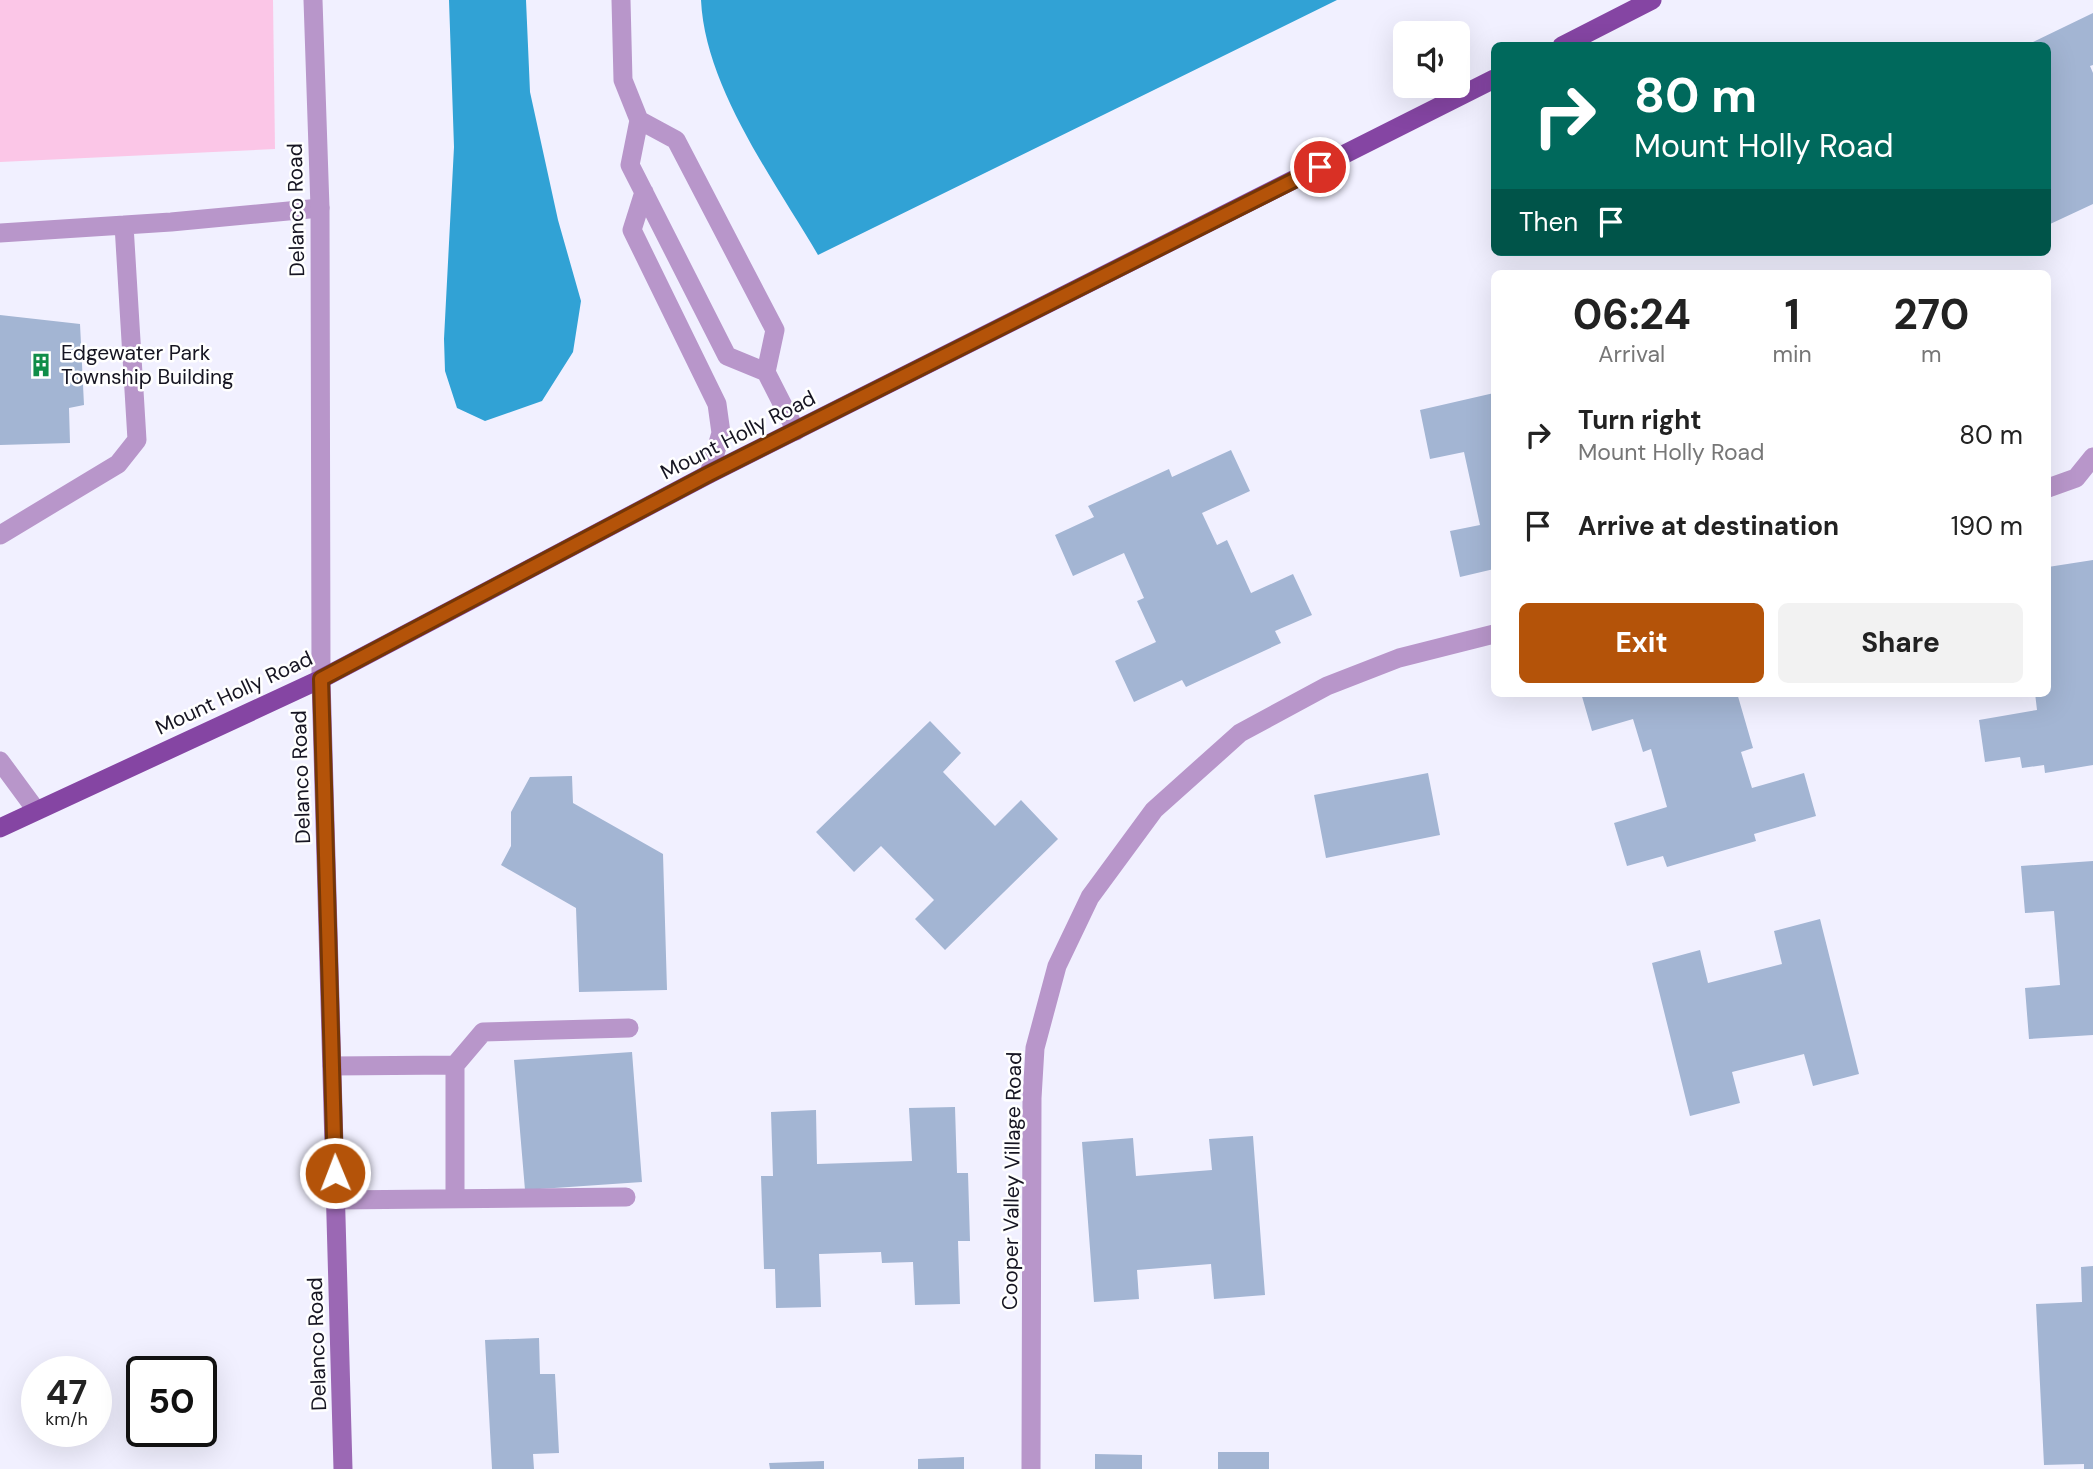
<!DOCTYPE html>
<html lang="en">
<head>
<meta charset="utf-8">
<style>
  :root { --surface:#fff; --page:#f2f2f2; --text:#222; --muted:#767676; --accent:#b45309 }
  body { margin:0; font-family:"DM Sans",sans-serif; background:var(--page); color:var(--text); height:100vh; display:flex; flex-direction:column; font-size:26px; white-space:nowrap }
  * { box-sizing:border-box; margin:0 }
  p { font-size:23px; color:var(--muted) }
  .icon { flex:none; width:38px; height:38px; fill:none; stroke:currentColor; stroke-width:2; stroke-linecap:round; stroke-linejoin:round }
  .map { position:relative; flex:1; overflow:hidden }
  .details { position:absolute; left:1491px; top:270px; width:560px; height:427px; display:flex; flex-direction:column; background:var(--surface); border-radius:10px; box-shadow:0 7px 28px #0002 }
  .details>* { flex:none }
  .guide { position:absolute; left:1491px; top:42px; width:560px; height:214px; border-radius:10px; box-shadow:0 7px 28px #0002; background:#00695c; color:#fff; overflow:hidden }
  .buttons { position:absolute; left:1393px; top:21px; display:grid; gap:14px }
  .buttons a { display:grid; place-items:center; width:77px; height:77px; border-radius:10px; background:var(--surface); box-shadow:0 7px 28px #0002; font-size:35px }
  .speed { position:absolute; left:21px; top:1356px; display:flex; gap:14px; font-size:35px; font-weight:700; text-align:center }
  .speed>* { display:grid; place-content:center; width:91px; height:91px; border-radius:50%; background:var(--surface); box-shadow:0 7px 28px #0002; line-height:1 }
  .speed small { font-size:18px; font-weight:400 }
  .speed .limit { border:4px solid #111; border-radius:10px; background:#fff; color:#111 }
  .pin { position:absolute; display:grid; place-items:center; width:60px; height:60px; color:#fff; margin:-30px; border:4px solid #fff; border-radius:50%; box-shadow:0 2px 7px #0007 }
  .me { position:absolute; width:77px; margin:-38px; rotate:359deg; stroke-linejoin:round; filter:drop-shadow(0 0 5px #0008) }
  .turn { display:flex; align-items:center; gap:24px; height:147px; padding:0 28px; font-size:32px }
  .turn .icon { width:91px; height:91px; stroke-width:2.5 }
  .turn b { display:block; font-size:49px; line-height:60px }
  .then { display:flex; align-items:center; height:66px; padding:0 28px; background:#0003; gap:14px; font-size:26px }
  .eta { display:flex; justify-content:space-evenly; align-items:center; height:119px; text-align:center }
  .eta b { font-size:42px; font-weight:700; line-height:49px }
  .action { display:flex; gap:14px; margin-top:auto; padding:14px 28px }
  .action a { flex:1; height:80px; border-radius:10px; background:var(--accent); color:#fff; font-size:28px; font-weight:700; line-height:80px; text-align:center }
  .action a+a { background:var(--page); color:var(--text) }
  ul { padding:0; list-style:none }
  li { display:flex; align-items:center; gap:21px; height:91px; padding:0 28px }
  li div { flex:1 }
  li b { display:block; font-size:26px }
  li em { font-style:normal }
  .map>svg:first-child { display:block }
</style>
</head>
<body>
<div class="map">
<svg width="2093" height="1469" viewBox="0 0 2093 1469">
  <rect width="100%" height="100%" fill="#f1f0ff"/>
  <path fill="#fbc6e7" d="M0 0H273L275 149 0 162Z"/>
  <path fill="#31a2d5" d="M449 0H526L530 92 558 220 581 301 573 352 542 401 485 421 457 408 445 371 444 339 454 147Z
    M701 0H1337L818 255C774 180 705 87 701 0Z"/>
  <path fill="#a3b5d3" d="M2093 13V65L2090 66 2093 73V204L2048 225V46H2025Z
    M0 315 80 324 84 405 69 408 70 443 0 445Z
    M1494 393V569L1460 577 1450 531 1480 525 1464 452 1430 459 1420 410Z
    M1231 450 1250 491 1202 513 1217 545 1227 540 1251 593 1293 574 1312 615 1275 631 1281 643 1186 687 1182 680 1134 702 1115 661 1156 642 1137 601 1144 598 1124 553 1073 576 1055 535 1094 517 1088 506 1169 469 1172 477Z
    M2093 560V765L2045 773 2044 765 2022 768 2020 757 1985 762 1979 720 2037 710 2035 693H2048V567Z
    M1581 693H1737L1753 748 1741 752 1752 788 1804 773 1816 816 1754 834 1756 841 1667 867 1663 856 1627 866 1614 823 1667 807 1651 749 1643 752 1633 719 1592 731Z
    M930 721 961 753 943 772 995 826 1021 800 1058 839 945 950 915 919 934 900 881 846 854 872 816 832Z
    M1428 773 1440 835 1326 858 1314 795Z
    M572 776 573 803 663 854 667 990 579 992 576 908 501 865 511 846V812L530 777Z
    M2093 861V1035L2029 1039 2025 988 2060 985 2054 911 2025 913 2021 866Z
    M1820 919 1859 1074 1813 1086 1804 1054 1732 1072 1740 1103 1690 1116 1652 963 1700 950 1708 983 1782 964 1774 931Z
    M632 1052 642 1182 525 1190 514 1060Z
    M955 1107 957 1173H968L970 1241H958L960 1304 915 1305 913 1262 882 1263 881 1252 819 1254 821 1307 776 1308 775 1269H764L761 1176H773L771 1112 816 1110 817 1164 912 1161 909 1108Z
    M1253 1136 1265 1295 1214 1299 1211 1264 1137 1270 1139 1299 1094 1302 1082 1142 1133 1138 1136 1176 1212 1170 1209 1139Z
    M2093 1266V1469H2084V1464L2044 1465 2036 1304 2082 1302 2081 1267Z
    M539 1338 540 1374H555L559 1453 533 1454 534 1469H492L485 1340Z
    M1218 1452H1269V1469H1218Z
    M1095 1454 1142 1455V1469H1095Z
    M964 1457V1469H918V1459Z
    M824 1461V1469H770L769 1463Z"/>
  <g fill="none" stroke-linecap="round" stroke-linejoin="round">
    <path stroke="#b896ca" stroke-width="19" d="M621 0 623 80 639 120 630 165 727 356 766 372
      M639 120 676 140 775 330 766 372 796 431
      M644 192 632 230 717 404 721 433 709 474
      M0 233 171 222 320 208
      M2048 488 2076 478 2093 457
      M0 535 118 464 137 440 124 225
      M0 761 36 810
      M332 1066 455 1065 483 1032 629 1028
      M455 1199V1065
      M335 1200 626 1197
      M1031 1469 1032 1098 1035 1048 1057 966 1090 897 1154 810 1240 733 1327 686 1399 658 1494 634"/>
    <path stroke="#b896ca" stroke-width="19" d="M313 0 320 208 321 679"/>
    <path stroke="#9b68b4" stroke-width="19" d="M321 679 343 1469"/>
    <path stroke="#8545a3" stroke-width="19" d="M1562 46 1652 0
      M0 828 321 679 709 474 1494 79"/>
  </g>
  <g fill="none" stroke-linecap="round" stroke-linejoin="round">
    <g stroke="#753606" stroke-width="18">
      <path id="route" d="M335 1173 321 679 709 474 1320 167"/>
    </g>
    <use href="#route" stroke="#b45309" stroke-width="12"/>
  </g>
  <defs>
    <g id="building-bare" transform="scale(1.89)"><path d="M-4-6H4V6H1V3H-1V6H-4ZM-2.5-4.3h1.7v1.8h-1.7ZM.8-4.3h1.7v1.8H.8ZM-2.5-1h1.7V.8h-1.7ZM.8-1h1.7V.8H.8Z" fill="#0f8d48" stroke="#fff" stroke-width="2.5" paint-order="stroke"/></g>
  </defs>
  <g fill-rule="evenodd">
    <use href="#building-bare" x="41" y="365"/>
  </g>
  <g text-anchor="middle" stroke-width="5" stroke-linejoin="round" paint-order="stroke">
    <g font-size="21" fill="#161522" stroke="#fff">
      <text transform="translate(296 210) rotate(-91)" y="7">Delanco Road</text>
      <text transform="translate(738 435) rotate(-27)" y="7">Mount Holly Road</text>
      <text transform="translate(234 693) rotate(-25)" y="7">Mount Holly Road</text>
      <text transform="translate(301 777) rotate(-92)" y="7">Delanco Road</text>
      <text transform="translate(1012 1181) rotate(-89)" y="7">Cooper Valley Village Road</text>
      <text transform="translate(317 1344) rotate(-92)" y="7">Delanco Road</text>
    </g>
    <g font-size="21" fill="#161522" stroke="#fff" text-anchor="start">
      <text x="61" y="360">Edgewater Park<tspan x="61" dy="24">Township Building</tspan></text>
    </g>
  </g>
</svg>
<div class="buttons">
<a><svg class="icon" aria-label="sound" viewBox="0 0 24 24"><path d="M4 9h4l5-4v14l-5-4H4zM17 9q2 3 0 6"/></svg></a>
</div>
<div class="speed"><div>47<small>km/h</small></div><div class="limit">50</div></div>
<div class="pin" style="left:1320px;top:167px;background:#d93025"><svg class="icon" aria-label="arrive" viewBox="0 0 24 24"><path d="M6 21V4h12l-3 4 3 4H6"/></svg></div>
<svg class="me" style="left:335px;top:1173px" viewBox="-20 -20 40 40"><circle r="17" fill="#b45309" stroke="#fff" stroke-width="3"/><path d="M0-11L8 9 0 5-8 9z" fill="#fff"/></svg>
<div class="guide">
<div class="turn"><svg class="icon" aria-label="right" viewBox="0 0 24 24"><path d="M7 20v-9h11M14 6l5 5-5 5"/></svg><div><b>80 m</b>Mount Holly Road</div></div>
<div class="then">Then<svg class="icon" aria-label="arrive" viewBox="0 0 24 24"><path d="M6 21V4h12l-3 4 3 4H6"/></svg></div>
</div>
<section class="details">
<div class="eta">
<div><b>06:24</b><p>Arrival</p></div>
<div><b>1</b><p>min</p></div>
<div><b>270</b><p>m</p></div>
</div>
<ul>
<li><svg class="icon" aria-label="right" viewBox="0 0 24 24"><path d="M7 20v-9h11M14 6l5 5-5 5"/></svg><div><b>Turn right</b><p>Mount Holly Road</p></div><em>80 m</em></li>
<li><svg class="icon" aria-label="arrive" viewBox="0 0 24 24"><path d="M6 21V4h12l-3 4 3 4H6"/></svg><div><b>Arrive at destination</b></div><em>190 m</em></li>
</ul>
<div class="action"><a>Exit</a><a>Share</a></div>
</section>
</div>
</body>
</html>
